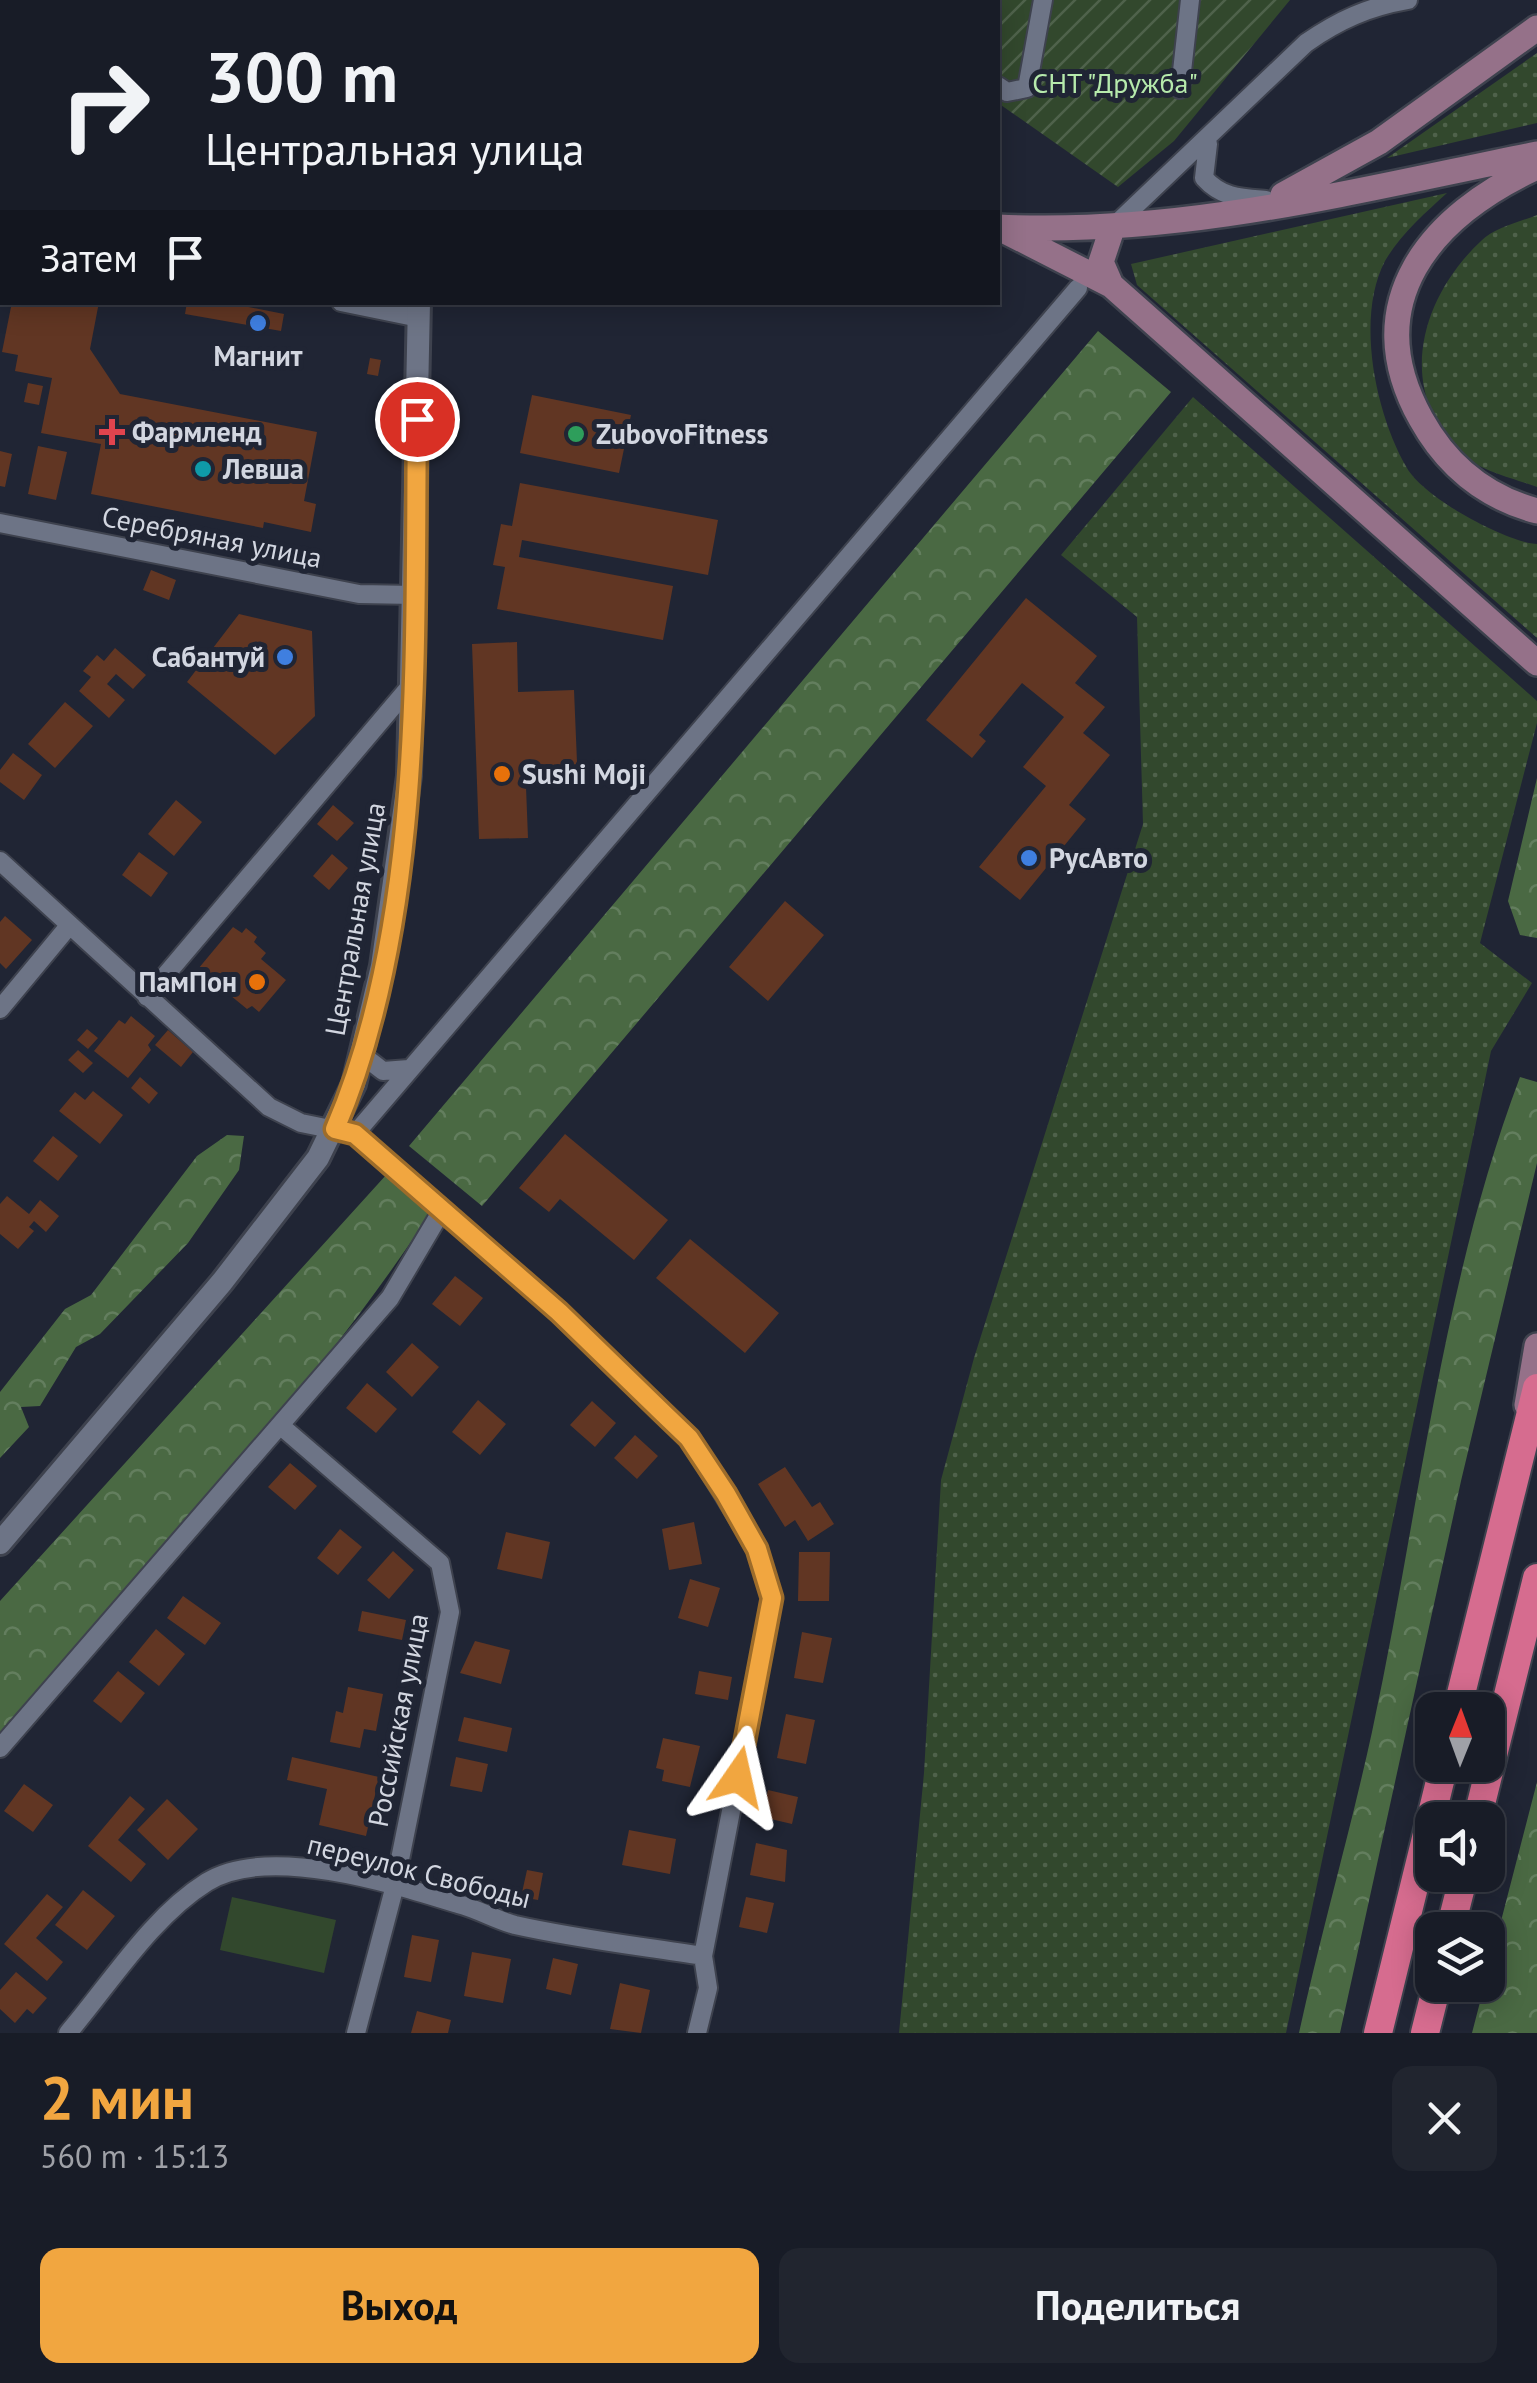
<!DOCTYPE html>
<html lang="ru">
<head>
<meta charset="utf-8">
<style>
  :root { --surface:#181c27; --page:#21252f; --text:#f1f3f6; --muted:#9fa1a7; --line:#363a44; --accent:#f1a640 }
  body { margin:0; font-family:"PT Sans",sans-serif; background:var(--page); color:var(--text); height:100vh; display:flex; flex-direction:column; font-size:38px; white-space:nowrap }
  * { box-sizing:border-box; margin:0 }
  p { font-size:32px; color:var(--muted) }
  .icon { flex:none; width:55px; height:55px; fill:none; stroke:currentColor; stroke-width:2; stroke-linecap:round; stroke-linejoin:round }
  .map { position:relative; height:2033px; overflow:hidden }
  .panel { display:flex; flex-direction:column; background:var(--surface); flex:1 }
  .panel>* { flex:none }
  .banner { position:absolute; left:0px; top:0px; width:1000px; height:305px; box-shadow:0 5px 25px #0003,0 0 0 2px var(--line); background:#181c27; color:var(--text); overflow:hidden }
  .needle { width:65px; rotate:1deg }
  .tools { position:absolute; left:1415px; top:1692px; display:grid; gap:20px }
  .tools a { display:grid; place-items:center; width:90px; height:90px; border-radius:20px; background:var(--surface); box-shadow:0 5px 25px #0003,0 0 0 2px var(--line); font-size:50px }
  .pin { position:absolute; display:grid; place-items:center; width:85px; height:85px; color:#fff; margin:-42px; border:5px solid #fff; border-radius:50%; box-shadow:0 2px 10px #0007 }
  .me { position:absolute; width:110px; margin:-55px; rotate:11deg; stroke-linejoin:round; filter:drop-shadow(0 0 8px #0008) }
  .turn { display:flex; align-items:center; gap:35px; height:210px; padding:0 40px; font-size:45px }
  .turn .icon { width:130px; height:130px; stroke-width:2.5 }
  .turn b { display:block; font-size:70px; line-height:85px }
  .then { display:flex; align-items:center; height:95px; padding:0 40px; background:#0003; gap:20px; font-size:38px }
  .round { display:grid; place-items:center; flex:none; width:105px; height:105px; border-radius:20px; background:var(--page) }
  .overview { display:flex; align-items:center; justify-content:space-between; height:170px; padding:0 40px }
  h1 { font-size:60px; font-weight:700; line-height:75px; color:var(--accent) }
  .cta { display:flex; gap:20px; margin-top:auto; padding:20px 40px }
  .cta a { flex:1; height:115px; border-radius:20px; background:var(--accent); color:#111; font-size:40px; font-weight:700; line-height:115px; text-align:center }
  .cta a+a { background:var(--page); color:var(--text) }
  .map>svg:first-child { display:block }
</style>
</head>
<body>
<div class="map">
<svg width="1537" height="2033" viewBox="0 0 1537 2033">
  <defs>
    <pattern id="grass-dots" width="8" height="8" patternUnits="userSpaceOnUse" patternTransform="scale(2.5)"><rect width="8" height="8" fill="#32482d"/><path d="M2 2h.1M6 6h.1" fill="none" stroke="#4f624b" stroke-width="1.8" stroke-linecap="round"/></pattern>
    <pattern id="forest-crowns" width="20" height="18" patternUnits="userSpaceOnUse" patternTransform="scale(2.5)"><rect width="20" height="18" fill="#4a6943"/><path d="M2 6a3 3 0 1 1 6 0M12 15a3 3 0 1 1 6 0" fill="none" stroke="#637e5e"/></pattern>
    <pattern id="garden-furrows" width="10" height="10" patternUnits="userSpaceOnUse" patternTransform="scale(2.5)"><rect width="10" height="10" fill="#32482d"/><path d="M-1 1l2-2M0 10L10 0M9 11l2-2" fill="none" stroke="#4f624b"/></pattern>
  </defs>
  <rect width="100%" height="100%" fill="#202534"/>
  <path fill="url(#grass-dots)" d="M1537 53V123L1387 158Z
    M1447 193C1425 213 1400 235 1385 261 1355 318 1376 415 1407 468 1423 497 1505 542 1537 544V638L1137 285 1131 264Z
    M1537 215V487C1516 479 1483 472 1466 457 1394 395 1418 300 1481 241 1494 228 1520 222 1537 215Z
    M1193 397 1537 701V723L1480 943 1532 983 1491 1051 1286 2033H899L924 1773 941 1480 974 1358 1143 824 1137 617 1061 555Z"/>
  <path fill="url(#forest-crowns)" d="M1098 331 1171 392 482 1206 409 1146Z
    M1537 778V938L1520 935 1508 901Z
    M1520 1077 1537 1082V1163L1461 1481 1340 2033H1299C1321 1932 1350 1833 1372 1732 1419 1514 1441 1286 1520 1077Z
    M227 1135 244 1136 239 1170 188 1243 100 1334 76 1347 40 1406 21 1407 29 1427 0 1458V1392L65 1309 91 1295 197 1156Z
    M387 1174 429 1215C306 1402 148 1564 0 1733V1601Z
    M1537 1782V2033H1472Z"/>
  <path fill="url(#garden-furrows)" d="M851 0H1290L1174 141 1118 187 998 103V2Z"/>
  <path fill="#32482d" d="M232 1897 336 1920 324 1973 220 1950Z"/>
  <path fill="#613623" d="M12 302H99L90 349 120 394 317 432 304 501 316 504 311 532 264 522 263 528 91 494 101 444 41 433 52 378 15 371 18 355 2 352Z
    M187 302H224L284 314 281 331 185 314Z
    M370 358 381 360 378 376 367 374Z
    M28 383 43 386 39 405 24 402Z
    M532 395 631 415 619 473 520 453Z
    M38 446 67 452 56 500 28 494Z
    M0 451 12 454 5 487 0 486Z
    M520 483 718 520 708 575 522 540 519 557 673 586 663 640 497 609 505 567 493 565 501 524 512 526Z
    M151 570 176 580 169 600 143 590Z
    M1026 598 1097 656 1075 683 1105 707 1083 733 1110 755 1069 805 1086 819 1020 900 979 867 1046 786 1023 767 1064 717 1022 683 979 735 986 741 972 758 926 720Z
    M239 614 312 631 315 716 275 755 187 682Z
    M517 642 518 692 574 690 578 786 526 787 528 838 479 839 472 644Z
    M115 648 146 675 133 689 116 674 107 684 125 700 109 718 79 691 91 677 83 671 97 655 104 661Z
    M65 702 93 726 55 768 28 744Z
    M13 753 42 775 24 800 0 782V770Z
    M176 800 202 822 174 856 148 834Z
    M333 805 354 823 337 841 317 824Z
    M139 852 168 873 151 897 122 875Z
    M332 854 348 868 329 890 313 876Z
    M785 901 824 935 768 1001 729 967Z
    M5 916 32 940 6 969 0 963V922Z
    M233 927 242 933 246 928 257 937 254 942 266 953 261 959 286 980 259 1012 252 1006 247 1009 198 969Z
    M131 1016 155 1036 148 1045 151 1050 128 1078 94 1051 119 1020 125 1024Z
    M87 1029 98 1038 88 1049 77 1040Z
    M168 1030 193 1052 181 1067 155 1045Z
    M78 1050 93 1063 83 1073 68 1060Z
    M140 1077 158 1093 149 1104 131 1088Z
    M93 1091 123 1115 100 1144 59 1111 75 1092 85 1100Z
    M565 1134 668 1220 634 1260 560 1199 549 1212 519 1188Z
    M53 1136 78 1156 58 1181 33 1161Z
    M7 1196 29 1214 40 1200 59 1216 46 1232 34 1221 29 1227 34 1231 18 1249 0 1234V1204Z
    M690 1239 779 1313 745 1353 656 1278Z
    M455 1276 483 1298 460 1326 432 1304Z
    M412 1343 439 1367 412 1397 386 1372Z
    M367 1383 397 1409 376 1433 346 1408Z
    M478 1400 506 1424 480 1455 452 1432Z
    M592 1401 616 1423 595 1447 570 1425Z
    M635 1435 658 1456 637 1479 614 1458Z
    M290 1463 317 1486 295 1510 268 1487Z
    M785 1467 812 1507 820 1502 834 1524 808 1541 795 1520 785 1527 758 1484Z
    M694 1522 702 1564 669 1570 662 1529Z
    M340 1529 362 1547 338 1575 317 1558Z
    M506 1532 550 1542 542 1579 497 1569Z
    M393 1551 414 1570 389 1599 367 1580Z
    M799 1552H830L829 1601H798Z
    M690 1579 720 1588 708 1627 678 1618Z
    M183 1596 221 1623 205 1645 167 1618Z
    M362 1611 406 1620 402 1640 358 1631Z
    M156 1629 185 1654 159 1686 129 1662Z
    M802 1632 832 1638 823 1683 794 1678Z
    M475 1641 510 1650 501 1684 460 1673Z
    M118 1671 145 1693 121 1723 93 1701Z
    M699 1671 732 1677 728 1700 695 1694Z
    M348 1687 383 1694 376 1731 364 1729 360 1748 330 1742 336 1711 343 1713Z
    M786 1714 815 1720 806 1764 777 1758Z
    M464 1717 512 1728 507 1752 458 1741Z
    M663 1738 700 1746 690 1787 662 1781 664 1770 656 1768Z
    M292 1757 379 1777 366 1836 319 1825 327 1789 287 1780Z
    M456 1757 488 1764 482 1792 450 1786Z
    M24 1784 53 1805 33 1832 4 1811Z
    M768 1790 798 1797 792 1824 762 1817Z
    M130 1796 145 1809 118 1840 146 1864 131 1882 88 1846Z
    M167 1799 198 1829 168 1860 137 1830Z
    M629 1830 676 1839 670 1874 622 1865Z
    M756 1843 787 1850 785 1882 750 1875Z
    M527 1870 543 1873 538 1900 521 1897Z
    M83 1890 115 1916 87 1950 55 1925Z
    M47 1894 63 1907 36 1938 63 1962 47 1981 4 1944Z
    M746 1897 774 1903 767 1933 739 1927Z
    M412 1935 439 1940 431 1982 404 1977Z
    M472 1952 511 1959 503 2003 464 1996Z
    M553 1958 578 1964 571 1995 546 1989Z
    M16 1972 47 1998 33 2014 27 2009 15 2023 0 2009V1990Z
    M620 1983 650 1990 641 2033 610 2029Z
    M417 2011 451 2020 448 2033H411Z"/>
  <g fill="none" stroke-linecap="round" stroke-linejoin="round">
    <g stroke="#3e424e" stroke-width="22">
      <path id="minor" d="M878 0 882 2
        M916 2 917 0
        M998 86 1007 92 1027 88 1043 0
        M1180 89 1190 0
        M1208 144 1204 178C1222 198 1241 198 1266 200
        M1112 228 1306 43C1339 20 1368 7 1408 0
        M0 234 2 235
        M341 302 419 318
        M0 523 359 594 415 595
        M0 861 269 1107 301 1123 355 1134 1078 288
        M147 997 412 684
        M0 1009 68 927
        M361 1054 383 1071 409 1069
        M355 1134 559 1313 689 1438 757 1549 772 1599 703 1956 708 1988 697 2033
        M281 1426 440 1563 450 1612 394 1889 356 2033
        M0 1748 390 1298 441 1212
        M68 2033C110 1984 151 1917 207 1882 268 1844 394 1884 458 1904 478 1909 496 1920 515 1925 577 1939 640 1946 703 1956"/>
    </g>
    <g stroke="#3e424e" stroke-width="28">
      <path id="tertiary" d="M0 1543 222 1282 318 1158 354 1084 382 966 409 776 419 302"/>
    </g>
    <g stroke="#3e424e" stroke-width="30">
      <path id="secondary" d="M0 44H2
        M1537 167C1431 215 1356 303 1421 419 1447 466 1485 497 1537 511
        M1283 195 1379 142 1537 28
        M998 227C1182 236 1358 190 1537 154
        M1112 229 1101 262 1111 285 1537 663
        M1007 232 1111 285
        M1527 1405 1537 1346"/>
    </g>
    <g stroke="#3e424e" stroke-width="32">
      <path id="trunk" d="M1457 1710 1537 1388
        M1477 1820 1537 1578
        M1450 1930 1464 1875
        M1378 2033 1444 1765
        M1425 2033 1437 1985"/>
    </g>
    <use href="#minor" stroke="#6d7486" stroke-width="18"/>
    <use href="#tertiary" stroke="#6d7486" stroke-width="22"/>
    <use href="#secondary" stroke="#957189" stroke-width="25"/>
    <use href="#trunk" stroke="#d66c8f" stroke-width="28"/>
  </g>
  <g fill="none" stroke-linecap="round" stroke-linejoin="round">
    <g stroke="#9d6c2a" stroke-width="25">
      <path id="route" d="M417 419C414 646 426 917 335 1129L355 1134 559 1312 663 1413 689 1438 726 1494 757 1549 772 1598 738 1777"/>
    </g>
    <use href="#route" stroke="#f1a640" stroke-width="18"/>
  </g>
  <g fill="#3f7fe0" stroke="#202534" stroke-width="4">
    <circle cx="258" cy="323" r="10"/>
    <circle cx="285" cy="657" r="10"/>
    <circle cx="1029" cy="858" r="10"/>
  </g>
  <path fill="#e0444e" stroke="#202534" stroke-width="4" d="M107 417h10v10h10v10h-10v10h-10v-10h-10v-10h10z"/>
  <circle fill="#2e9e5b" stroke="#202534" stroke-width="4" cx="576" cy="434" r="10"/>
  <circle fill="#0f9aa8" stroke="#202534" stroke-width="4" cx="203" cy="469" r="10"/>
  <g fill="#e8710a" stroke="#202534" stroke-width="4">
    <circle cx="502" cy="774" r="10"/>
    <circle cx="257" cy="982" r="10"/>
  </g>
  <g text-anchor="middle" stroke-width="10" stroke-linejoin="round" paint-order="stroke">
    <g font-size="28" fill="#b6eaac" stroke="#202534">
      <text x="1115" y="93">СНТ "Дружба"</text>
    </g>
    <g font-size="28" font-weight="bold" fill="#d2d6e0" stroke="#202534" text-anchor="start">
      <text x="258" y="366" text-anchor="middle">Магнит</text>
      <text x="132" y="442">Фармленд</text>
      <text x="596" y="444">ZubovoFitness</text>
      <text x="223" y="479">Левша</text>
      <text x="265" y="667" text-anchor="end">Сабантуй</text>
      <text x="522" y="784">Sushi Moji</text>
      <text x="1049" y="868">РусАвто</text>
      <text x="237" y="992" text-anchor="end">ПамПон</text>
    </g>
    <g font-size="28" fill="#d2d6e0" stroke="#202534">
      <text transform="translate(212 537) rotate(11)" y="10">Серебряная улица</text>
      <text transform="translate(355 919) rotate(-80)" y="10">Центральная улица</text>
      <text transform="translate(398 1720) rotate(-79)" y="10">Российская улица</text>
      <text transform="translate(419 1871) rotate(14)" y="10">переулок Свободы</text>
    </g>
  </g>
</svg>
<div class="tools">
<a><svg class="needle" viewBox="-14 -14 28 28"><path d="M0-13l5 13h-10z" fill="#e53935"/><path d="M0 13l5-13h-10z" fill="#9fa1a7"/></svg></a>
<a><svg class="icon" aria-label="sound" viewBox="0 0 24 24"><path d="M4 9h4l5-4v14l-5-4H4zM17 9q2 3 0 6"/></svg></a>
<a><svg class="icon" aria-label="layers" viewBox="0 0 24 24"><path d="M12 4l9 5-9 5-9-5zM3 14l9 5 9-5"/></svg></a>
</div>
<div class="pin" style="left:417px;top:419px;background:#d93025"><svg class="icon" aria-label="arrive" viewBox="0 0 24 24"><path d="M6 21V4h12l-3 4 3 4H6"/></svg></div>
<svg class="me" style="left:738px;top:1777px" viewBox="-20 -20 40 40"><path d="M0-17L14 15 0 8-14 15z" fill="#f1a640" stroke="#fff" stroke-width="4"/></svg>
<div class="banner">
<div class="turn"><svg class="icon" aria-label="right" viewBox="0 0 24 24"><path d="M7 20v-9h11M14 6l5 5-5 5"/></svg><div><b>300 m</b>Центральная улица</div></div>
<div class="then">Затем<svg class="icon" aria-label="arrive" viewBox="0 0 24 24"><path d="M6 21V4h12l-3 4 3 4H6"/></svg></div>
</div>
</div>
<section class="panel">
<div class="overview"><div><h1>2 мин</h1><p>560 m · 15:13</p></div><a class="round"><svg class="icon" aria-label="close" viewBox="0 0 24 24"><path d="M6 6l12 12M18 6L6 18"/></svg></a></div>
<div class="cta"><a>Выход</a><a>Поделиться</a></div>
</section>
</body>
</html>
